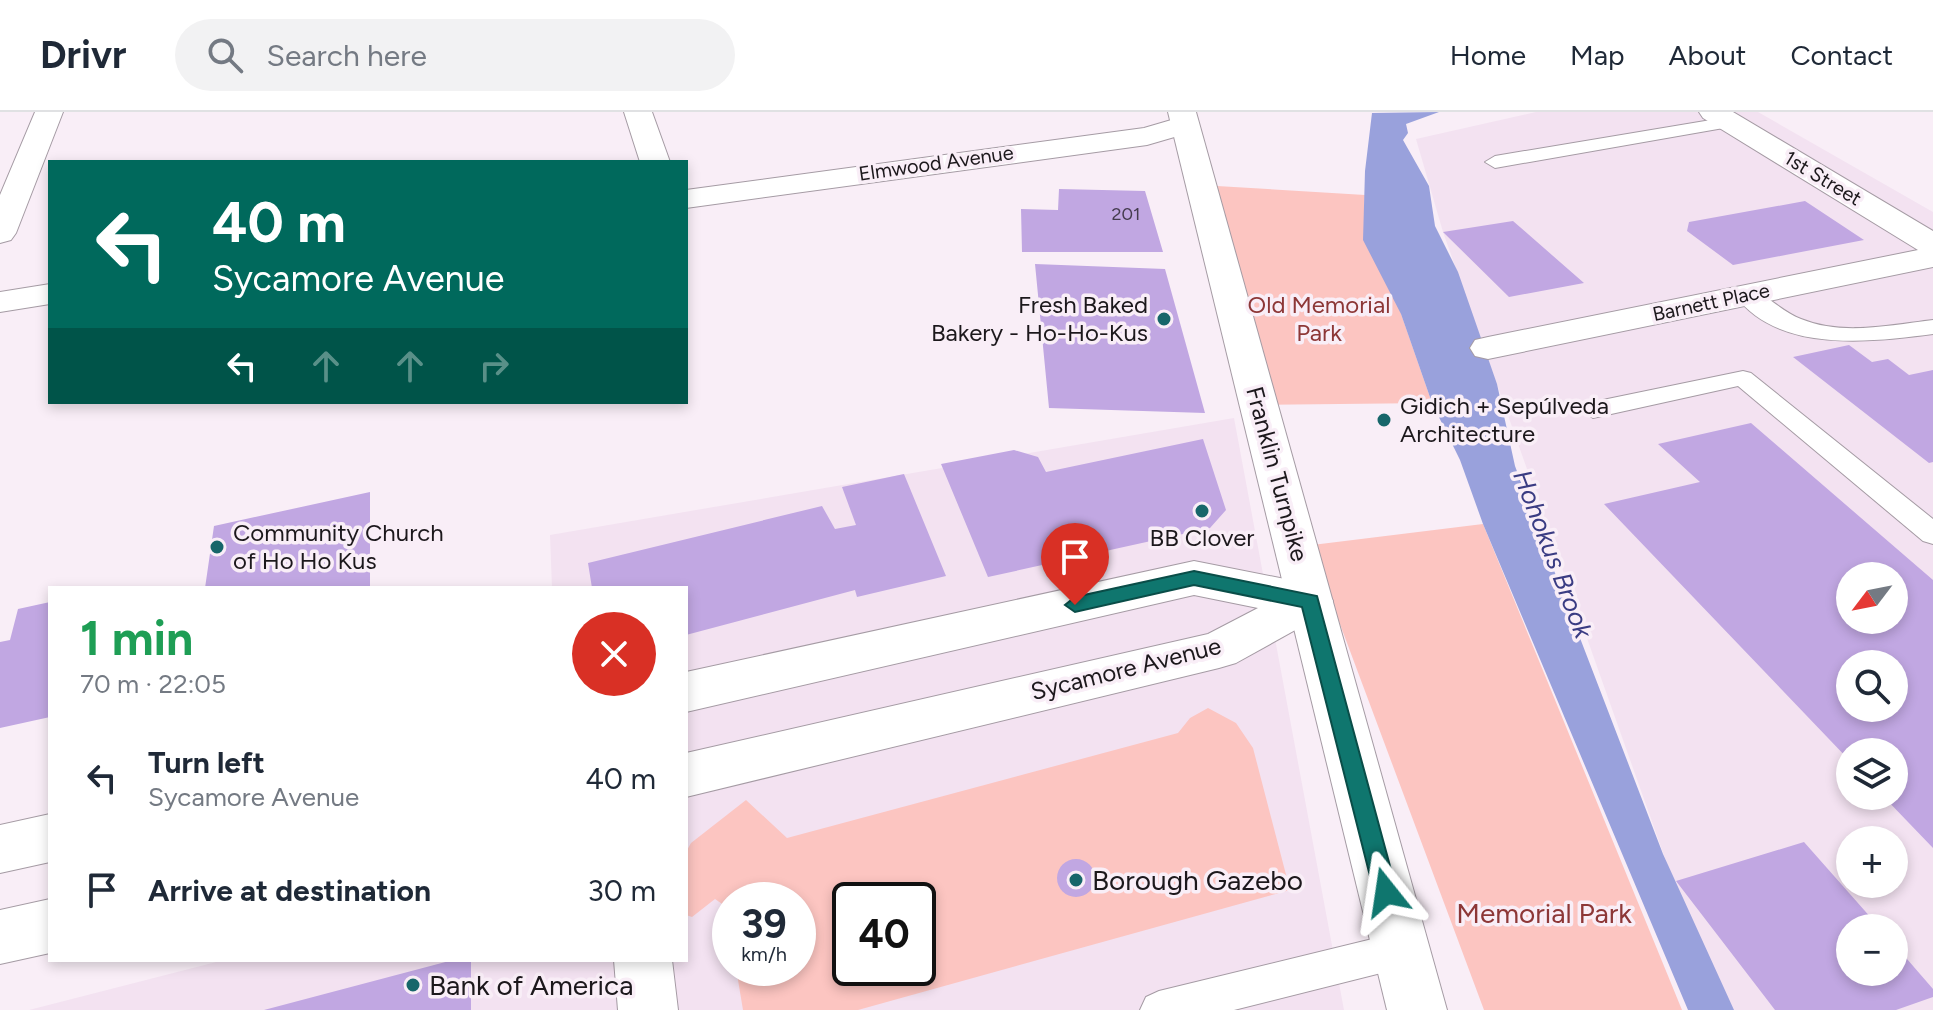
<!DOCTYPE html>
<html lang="en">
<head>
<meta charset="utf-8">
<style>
  :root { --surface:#fff; --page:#f2f2f3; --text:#1f2937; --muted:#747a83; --line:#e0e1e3 }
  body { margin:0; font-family:Figtree,sans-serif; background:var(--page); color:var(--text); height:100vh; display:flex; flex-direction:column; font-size:30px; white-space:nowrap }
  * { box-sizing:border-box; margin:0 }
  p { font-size:26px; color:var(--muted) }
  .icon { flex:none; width:44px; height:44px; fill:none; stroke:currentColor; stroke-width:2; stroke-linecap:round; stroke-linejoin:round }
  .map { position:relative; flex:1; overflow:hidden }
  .side { position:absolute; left:48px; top:474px; width:640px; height:376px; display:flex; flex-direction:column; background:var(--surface); border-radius:0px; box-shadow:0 4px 12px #0003 }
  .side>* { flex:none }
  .guide { position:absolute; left:48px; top:48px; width:640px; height:244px; border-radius:0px; box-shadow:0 4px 12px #0003; background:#00695c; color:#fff; overflow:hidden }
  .needle { width:52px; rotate:238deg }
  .buttons { position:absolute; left:1836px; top:450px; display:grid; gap:16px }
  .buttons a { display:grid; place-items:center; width:72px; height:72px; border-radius:50%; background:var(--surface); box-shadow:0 4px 12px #0003; font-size:40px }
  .speed { position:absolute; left:712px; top:770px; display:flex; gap:16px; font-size:40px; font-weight:700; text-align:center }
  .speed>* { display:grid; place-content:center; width:104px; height:104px; border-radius:50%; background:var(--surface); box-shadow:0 4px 12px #0003; line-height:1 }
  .speed small { font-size:20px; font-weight:400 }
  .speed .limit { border:4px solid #111; border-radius:12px; background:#fff; color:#111 }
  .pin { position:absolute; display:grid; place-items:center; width:68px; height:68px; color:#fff; margin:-82px -34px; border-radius:50% 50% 50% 0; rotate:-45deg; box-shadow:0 0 8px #0007 }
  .pin .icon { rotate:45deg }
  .me { position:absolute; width:88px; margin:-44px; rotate:345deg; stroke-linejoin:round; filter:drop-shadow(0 0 6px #0008) }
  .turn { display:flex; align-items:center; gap:28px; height:168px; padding:0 32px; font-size:36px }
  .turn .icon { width:104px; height:104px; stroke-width:2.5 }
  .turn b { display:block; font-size:56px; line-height:68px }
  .lanes { display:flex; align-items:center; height:76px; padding:0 32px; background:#0003; justify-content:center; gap:40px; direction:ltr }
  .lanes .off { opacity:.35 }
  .round { display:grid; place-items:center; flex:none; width:84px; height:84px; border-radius:42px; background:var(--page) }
  .summary { display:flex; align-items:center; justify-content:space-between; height:136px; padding:0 32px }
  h1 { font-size:48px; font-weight:700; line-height:60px; color:#1e9e55 }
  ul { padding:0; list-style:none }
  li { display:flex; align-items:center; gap:24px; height:112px; padding:0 32px }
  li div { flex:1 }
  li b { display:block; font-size:30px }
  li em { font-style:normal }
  header { display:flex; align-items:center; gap:48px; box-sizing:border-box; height:112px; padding:0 40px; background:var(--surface); border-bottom:2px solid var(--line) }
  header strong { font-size:38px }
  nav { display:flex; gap:44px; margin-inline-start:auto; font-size:28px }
  .search { width:560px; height:72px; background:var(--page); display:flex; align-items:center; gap:20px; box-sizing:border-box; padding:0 28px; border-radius:44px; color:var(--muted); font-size:30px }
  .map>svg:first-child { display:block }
</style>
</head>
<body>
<header>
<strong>Drivr</strong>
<div class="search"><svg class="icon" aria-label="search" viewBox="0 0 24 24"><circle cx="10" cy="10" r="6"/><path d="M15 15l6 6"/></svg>Search here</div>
<nav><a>Home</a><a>Map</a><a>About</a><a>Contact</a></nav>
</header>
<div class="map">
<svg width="1933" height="898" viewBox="0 0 1933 898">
  <rect width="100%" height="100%" fill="#f9eef7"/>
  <path fill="#f3e2f1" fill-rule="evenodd" d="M1536 0H1758L1933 100V898H1733L1684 800 1443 120 1416 27ZM1850 464H1894V508H1850ZM1850 552H1894V596H1850ZM1850 640H1894V684H1850ZM1850 728H1894V772H1850ZM1850 816H1894V860H1850Z
    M1234 306 1344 898H29L224 848H686V476H552L550 423ZM730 788H798V856H730ZM850 788H918V856H850Z"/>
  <path fill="#fcc5c1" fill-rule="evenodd" d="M1200 73 1365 83 1364 95 1432 291 1259 293Z
    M1483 412 1682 898H1484L1331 488 1296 435Z
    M1208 596 1236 611 1253 636 1290 778 858 898H743L736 856H798V788H730V823L725 794 715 787 692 805 686 803V740L691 731 746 688 787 726 1178 621 1190 606ZM850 788H918V856H850Z"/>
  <path fill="#99a1dc" d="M1439 0 1406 12 1408 21 1403 28 1429 74 1435 114 1458 160 1497 272 1515 354 1555 461 1663 742 1734 898H1688L1483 412 1460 348 1432 291 1401 202 1363 128 1365 59 1372 1Z"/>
  <path fill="#c1a7e2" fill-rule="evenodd" d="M1059 77 1145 79 1163 140H1022L1021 97 1058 98Z
    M1805 89 1864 128 1733 153 1687 119 1689 110Z
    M1513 109 1584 171 1509 185 1443 120Z
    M1035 152 1165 157 1205 301 1049 296Z
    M1849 233 1872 250 1888 247 1909 263 1933 258V350L1929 351 1793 245Z
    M1751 311 1933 468V736L1883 684H1894V640H1850V649L1604 392 1700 370 1658 332ZM1850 464H1894V508H1850ZM1850 552H1894V596H1850Z
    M1203 327 1226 398 1210 416 988 465 941 352 1014 338 1038 345 1046 360Z
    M904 362 946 464 857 485 855 478 686 523V476H592L588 451 822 394 835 417 856 413 842 375Z
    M370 380V476H205L214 414Z
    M50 490V605L0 616V530L10 528 18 497Z
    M1804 730 1880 816H1850V860H1894V832L1933 877V885L1896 898H1775L1676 769Z
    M1057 766a19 19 0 1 1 38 0a19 19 0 1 1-38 0Z
    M453 848H471V898H264Z"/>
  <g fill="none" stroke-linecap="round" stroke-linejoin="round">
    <g stroke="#a59ba4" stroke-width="2">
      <path id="lane" d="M1729 5 1738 10 1735 14 1495 56 1485 50 1495 44Z
        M1746 176C1766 181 1782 200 1801 207 1842 224 1890 213 1933 208V222C1872 230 1778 242 1735 183Z
        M1743 259 1751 261 1933 407V432L1923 429 1738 274 1593 306 1581 298 1593 290Z
        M1401 820 1414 826 1419 838 1414 850 1401 856 1234 898H1140L1146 885 1159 879Z"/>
    </g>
    <g stroke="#a59ba4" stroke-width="2">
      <path id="street" d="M35 0H63L16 121 11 128 0 131V83Z
        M624 0H652L670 50H640Z
        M1699 0H1733L1933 119V155L1488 247 1475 244 1470 236 1475 228 1488 225 1918 138 1703 6Z
        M1185 4 1195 7 1199 13 1195 19 1147 33 686 96V78L1144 16Z
        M50 172V192L0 200V180Z
        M1194 449 1310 472 1326 477 1333 489 1326 501 1236 551 1219 556 686 685V641L1208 522 1258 496 1194 483 686 600V560Z
        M50 702V750L0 761V713Z
        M50 787V841L0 852V798Z
        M614 848H672L678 898H618Z"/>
    </g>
    <g stroke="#a59ba4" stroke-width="2">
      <path id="secondary" d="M1168 0H1196L1447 898H1387Z"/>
    </g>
    <use href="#lane" fill="#fff" fill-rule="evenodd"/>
    <use href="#street" fill="#fff" fill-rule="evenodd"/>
    <use href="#secondary" fill="#fff" fill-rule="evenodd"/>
  </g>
  <path fill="#0f766e" stroke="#0a4d48" stroke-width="2" d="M1194 459 1317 484 1397 780 1394 788 1386 791 1378 788 1374 780 1302 495 1194 473 1075 500 1065 493 1075 485Z"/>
  <g fill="#17666a" stroke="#f9eef7" stroke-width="3">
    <circle cx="1164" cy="207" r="8"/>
    <circle cx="1384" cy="308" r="8"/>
    <circle cx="1202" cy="399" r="8"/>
    <circle cx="217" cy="435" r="8"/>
    <circle cx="1076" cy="768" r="8"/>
    <circle cx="413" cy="873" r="8"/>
  </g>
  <g text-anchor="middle" stroke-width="7" stroke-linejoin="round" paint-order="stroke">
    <g font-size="18" fill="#453c4e">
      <text x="1126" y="108">201</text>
    </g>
    <g font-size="20" fill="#1c181c" stroke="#f9eef7">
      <text transform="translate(936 51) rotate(-8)" y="7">Elmwood Avenue</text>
      <text transform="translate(1823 66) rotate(31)" y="7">1st Street</text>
      <text transform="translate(1711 190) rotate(-12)" y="7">Barnett Place</text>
    </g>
    <g font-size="24" fill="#1c181c" stroke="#f9eef7" text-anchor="start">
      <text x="1148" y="201" text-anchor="end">Fresh Baked<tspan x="1148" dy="28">Bakery - Ho-Ho-Kus</tspan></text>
      <text x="1400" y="302">Gidich + Sepúlveda<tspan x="1400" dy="28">Architecture</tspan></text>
      <text x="233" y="429">Community Church<tspan x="233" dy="28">of Ho Ho Kus</tspan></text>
      <text x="1202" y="434" text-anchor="middle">BB Clover</text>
    </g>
    <g font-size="24" fill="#8d3737" stroke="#f9eef7">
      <text x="1319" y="201">Old Memorial<tspan x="1319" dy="28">Park</tspan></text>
    </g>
    <g font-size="24" fill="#1c181c" stroke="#f9eef7">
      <text transform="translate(1277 362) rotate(75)" y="8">Franklin Turnpike</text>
      <text transform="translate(1126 557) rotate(-14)" y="8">Sycamore Avenue</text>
    </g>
    <g font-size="26" font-style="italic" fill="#3a3c83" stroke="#f9eef7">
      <text transform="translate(1553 442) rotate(69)" y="9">Hohokus Brook</text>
    </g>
    <g font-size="28" fill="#1c181c" stroke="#f9eef7" text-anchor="start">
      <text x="1092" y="778">Borough Gazebo</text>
      <text x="429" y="883">Bank of America</text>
    </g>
    <g font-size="28" fill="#8d3737" stroke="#f9eef7">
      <text x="1544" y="811">Memorial Park</text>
    </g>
  </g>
</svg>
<div class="buttons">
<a><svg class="needle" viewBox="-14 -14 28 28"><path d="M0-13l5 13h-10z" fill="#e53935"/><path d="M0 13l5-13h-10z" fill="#747a83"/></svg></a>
<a><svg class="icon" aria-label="search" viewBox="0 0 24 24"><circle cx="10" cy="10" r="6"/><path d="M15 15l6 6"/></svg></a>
<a><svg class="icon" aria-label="layers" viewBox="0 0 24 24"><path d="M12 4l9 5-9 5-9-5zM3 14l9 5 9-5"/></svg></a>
<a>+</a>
<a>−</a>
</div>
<div class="speed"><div>39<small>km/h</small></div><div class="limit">40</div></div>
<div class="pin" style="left:1075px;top:493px;background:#d93025"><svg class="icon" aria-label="arrive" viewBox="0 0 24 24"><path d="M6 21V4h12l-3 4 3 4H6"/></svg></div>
<svg class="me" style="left:1386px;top:780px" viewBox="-20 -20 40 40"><path d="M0-17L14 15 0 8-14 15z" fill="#0f766e" stroke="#fff" stroke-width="4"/></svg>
<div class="guide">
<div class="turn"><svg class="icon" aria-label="left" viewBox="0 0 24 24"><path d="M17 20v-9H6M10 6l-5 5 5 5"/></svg><div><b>40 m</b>Sycamore Avenue</div></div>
<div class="lanes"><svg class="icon" aria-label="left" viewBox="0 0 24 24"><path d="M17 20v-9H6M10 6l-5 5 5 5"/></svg><svg class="icon off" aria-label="ahead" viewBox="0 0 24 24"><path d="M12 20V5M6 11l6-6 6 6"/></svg><svg class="icon off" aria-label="ahead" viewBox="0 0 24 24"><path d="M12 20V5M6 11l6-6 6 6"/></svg><svg class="icon off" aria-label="right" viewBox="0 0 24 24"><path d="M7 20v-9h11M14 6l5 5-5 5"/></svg></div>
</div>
<section class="side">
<div class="summary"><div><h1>1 min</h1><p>70 m · 22:05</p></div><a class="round" style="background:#d93025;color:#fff"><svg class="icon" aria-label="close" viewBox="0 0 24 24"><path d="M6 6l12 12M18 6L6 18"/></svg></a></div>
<ul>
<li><svg class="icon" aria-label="left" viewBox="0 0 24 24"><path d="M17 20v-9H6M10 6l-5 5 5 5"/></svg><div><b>Turn left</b><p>Sycamore Avenue</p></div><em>40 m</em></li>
<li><svg class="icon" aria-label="arrive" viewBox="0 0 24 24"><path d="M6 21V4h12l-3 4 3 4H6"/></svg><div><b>Arrive at destination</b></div><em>30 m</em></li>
</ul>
</section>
</div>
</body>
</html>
